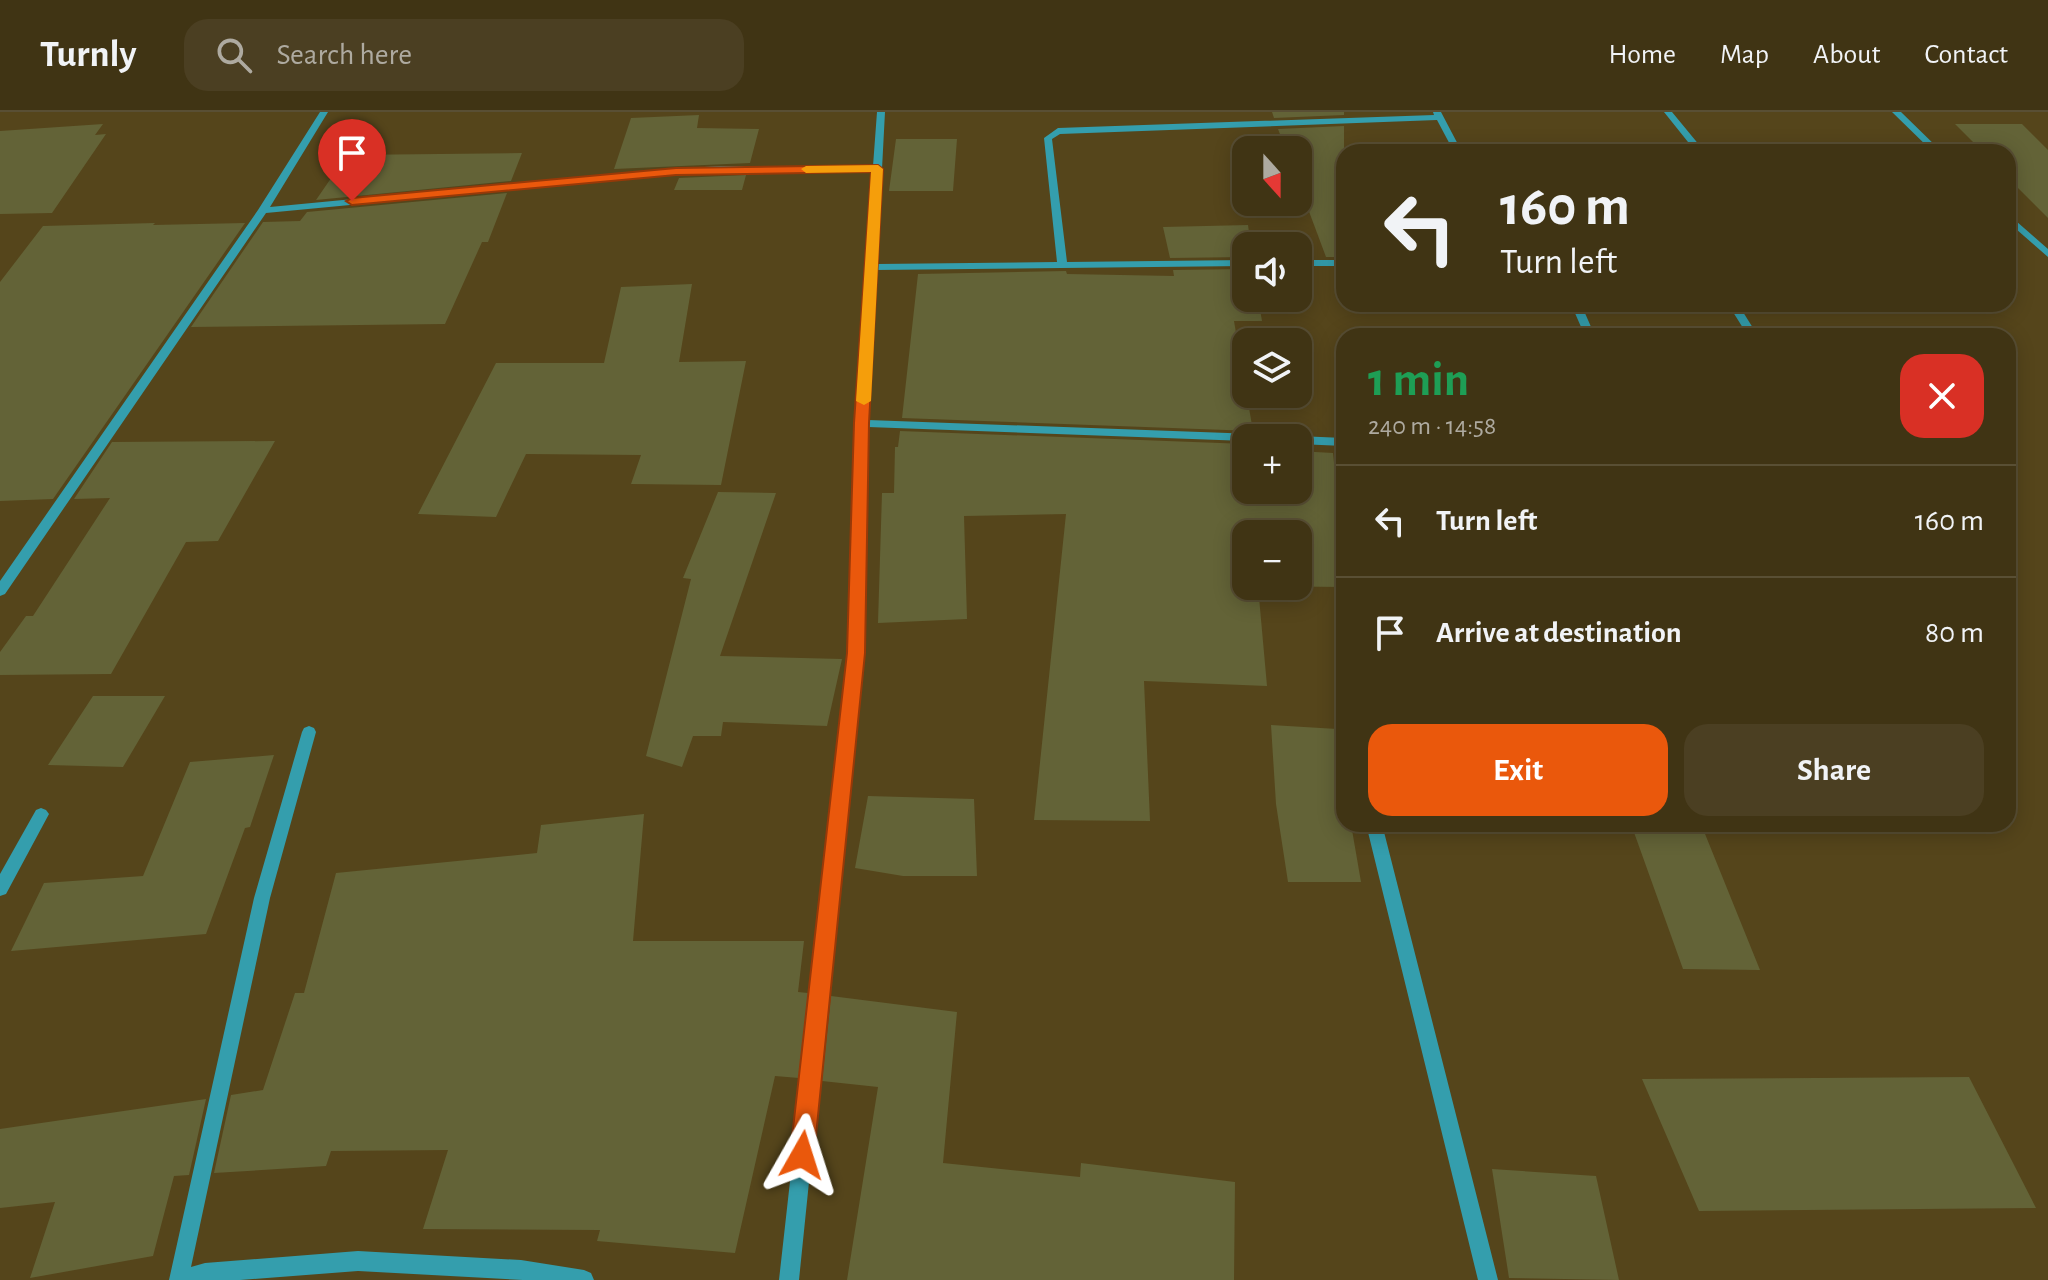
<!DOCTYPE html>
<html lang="en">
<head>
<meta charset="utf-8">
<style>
  :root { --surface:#403414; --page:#4b3f22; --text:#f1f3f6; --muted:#aeaaa0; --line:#594f34; --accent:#ea580c }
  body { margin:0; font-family:"Alegreya Sans",sans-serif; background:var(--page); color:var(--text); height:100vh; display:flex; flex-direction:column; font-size:30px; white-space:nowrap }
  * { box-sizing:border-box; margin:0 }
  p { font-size:26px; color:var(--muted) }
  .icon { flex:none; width:44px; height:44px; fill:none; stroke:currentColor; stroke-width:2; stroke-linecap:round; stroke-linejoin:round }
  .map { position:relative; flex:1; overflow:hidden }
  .sheet { position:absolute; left:1336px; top:216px; width:680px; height:504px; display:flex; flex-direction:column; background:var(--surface); border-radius:24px; box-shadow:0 4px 20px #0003,0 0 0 2px var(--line) }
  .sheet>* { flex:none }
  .guide { position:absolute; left:1336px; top:32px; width:680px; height:168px; border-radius:24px; box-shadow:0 4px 20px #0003,0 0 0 2px var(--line); background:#403414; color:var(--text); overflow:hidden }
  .needle { width:52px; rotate:159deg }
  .controls { position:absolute; left:1232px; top:24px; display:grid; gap:16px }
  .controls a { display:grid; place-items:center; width:80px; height:80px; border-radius:16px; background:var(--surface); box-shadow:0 4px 20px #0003,0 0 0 2px var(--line); font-size:40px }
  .pin { position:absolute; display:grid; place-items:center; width:68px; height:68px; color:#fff; margin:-82px -34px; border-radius:50% 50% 50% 0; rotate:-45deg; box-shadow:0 0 8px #0007 }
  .pin .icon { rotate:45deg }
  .me { position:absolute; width:88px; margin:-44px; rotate:6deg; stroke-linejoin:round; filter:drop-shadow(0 0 6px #0008) }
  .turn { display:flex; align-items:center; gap:28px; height:168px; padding:0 32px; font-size:36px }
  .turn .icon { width:104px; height:104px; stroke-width:2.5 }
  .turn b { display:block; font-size:56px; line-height:68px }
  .round { display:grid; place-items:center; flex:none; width:84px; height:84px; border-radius:24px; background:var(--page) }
  .head { display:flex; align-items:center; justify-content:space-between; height:136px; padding:0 32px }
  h1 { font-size:48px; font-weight:700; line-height:60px; color:#1e9e55 }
  .cta { display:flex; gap:16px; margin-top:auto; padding:16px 32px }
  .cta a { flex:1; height:92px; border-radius:24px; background:var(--accent); color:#fff; font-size:32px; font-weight:700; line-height:92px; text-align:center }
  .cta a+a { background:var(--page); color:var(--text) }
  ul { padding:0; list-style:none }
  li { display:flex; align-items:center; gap:24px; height:112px; padding:0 32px; border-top:2px solid var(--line) }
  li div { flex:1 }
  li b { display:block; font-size:30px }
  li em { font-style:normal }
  header { display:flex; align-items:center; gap:48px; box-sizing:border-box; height:112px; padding:0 40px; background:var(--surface); border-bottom:2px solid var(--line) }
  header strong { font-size:38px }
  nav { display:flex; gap:44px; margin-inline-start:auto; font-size:28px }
  .search { width:560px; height:72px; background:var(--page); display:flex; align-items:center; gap:20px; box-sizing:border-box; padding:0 28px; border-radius:24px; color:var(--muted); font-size:30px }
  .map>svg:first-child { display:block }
</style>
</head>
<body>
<header>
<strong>Turnly</strong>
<div class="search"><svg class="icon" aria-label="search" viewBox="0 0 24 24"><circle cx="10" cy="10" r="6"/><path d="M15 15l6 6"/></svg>Search here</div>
<nav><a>Home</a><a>Map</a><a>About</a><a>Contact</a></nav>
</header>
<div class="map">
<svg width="2048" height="1168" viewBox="0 0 2048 1168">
  <rect width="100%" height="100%" fill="#55451b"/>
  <path fill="#636337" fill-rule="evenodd" d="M1272 0H1344V3L1274 6Z
    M699 3 697 16 759 17 750 51 614 57 631 6Z
    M103 12 95 23 106 22 52 101 0 102V19Z
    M1955 12H2022L2048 38V106L2008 66V40H1983Z
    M1344 14V145H1326L1298 70V38H1286L1278 17Z
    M896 27H957L953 79H889Z
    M522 41 511 69 316 88 347 43Z
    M746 63 742 78H674L679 66Z
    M507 81 488 130H482L445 212 191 215 263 110 300 109 307 100Z
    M155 111 153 113 245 111 53 387 0 389V170L43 114Z
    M1248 113 1251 134H1246V145L1170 146 1163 115Z
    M1246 157V186H1258L1262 209H1234L1253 319 902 306 918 162 1066 159 1067 162 1174 164 1173 158Z
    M692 172 679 250 746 249 721 373 631 372 641 343 526 342 496 405 418 402 496 251H604L621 175Z
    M900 319 1246 332V378H1298V339L1333 341 1344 445V475L1258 474 1267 574 1144 569 1150 709 1034 708 1066 402 964 404 967 507 878 511 882 381H894L895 335H898ZM1246 422H1298V474H1246Z
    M275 329 218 429 186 430 111 562 0 563V540L26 504H33L110 386 74 387 112 330Z
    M718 380 776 381 720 544 842 547 827 614 723 610 721 624H693L682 655 646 644 691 467 683 466Z
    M93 584H165L123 655 48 653Z
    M1271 613 1337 617 1344 712H1351L1361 770H1288L1276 692Z
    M274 643 250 715 245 716 206 822 11 839 44 771 143 764 190 650Z
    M868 684 974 687 977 764H903L855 756Z
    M644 702 633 829H804L798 880 808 881 799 966 775 964 735 1141 597 1129 600 1118 423 1117 448 1038 331 1039 326 1054 214 1061 231 983 263 978 295 881H304L336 761 537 741 541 713Z
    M1631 712H1701L1760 858 1683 857Z
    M831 884 957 900 943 1051 1080 1065 1081 1051 1235 1070 1234 1168H847L878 975 822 969Z
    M1969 965 2036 1096 1699 1099 1642 967Z
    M206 987 189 1063 174 1064 153 1144 30 1166 55 1090 0 1096V1017Z
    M1492 1057 1596 1064 1619 1168 1509 1166Z"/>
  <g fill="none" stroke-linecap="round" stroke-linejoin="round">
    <path fill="#349ead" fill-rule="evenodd" d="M320 0H328L270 95 654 58 721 54H873L877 0H885L877 152 1057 150 1044 26 1058 16 1434 3 1433 0H1441L1462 40H1454L1437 8 1060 22 1052 27 1067 150 1246 148V154L876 158 868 308 1255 322 1261 326H1246V329L868 315 863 541 799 1168H779L849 541 856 311 873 60H721L654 64 266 101 5 482 0 484V469L258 98Z
      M1664 0H1672L1705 40H1696Z
      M1892 0H1901L1942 40H1933Z
      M2008 102 2048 137V145L2008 110Z
      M1298 148H1344V154H1298Z
      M1571 192H1581L1595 224H1585Z
      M1728 192H1738L1758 224H1748Z
      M1298 324 1344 326V334L1298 332V326H1294Z
      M309 614 314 616 316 620 270 786 191 1155 205 1151 358 1139 521 1148 584 1158 591 1161 594 1168H523L358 1159 240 1168H169L254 786 302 620 304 616Z
      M41 696 46 698 49 702 6 782 0 784V762L36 698Z
      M1366 712H1382L1498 1168H1478Z"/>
  </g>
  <path fill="#ea580c" stroke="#983908" stroke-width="2" d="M878 53 883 57 869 311 865 541 814 1043 811 1051 802 1054 794 1051 790 1043 847 541 854 311 871 60 676 63 352 93 346 89 352 86 676 56Z"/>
  <path fill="#f59e0b" d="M878 53 883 57 871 289 864 293 856 289 871 60 806 61 801 57 806 54Z"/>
</svg>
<div class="controls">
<a><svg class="needle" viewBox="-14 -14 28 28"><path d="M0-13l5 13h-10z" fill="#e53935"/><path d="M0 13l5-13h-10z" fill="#aeaaa0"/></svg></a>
<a><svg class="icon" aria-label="sound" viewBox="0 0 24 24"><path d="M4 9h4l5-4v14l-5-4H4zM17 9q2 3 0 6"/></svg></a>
<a><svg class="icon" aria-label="layers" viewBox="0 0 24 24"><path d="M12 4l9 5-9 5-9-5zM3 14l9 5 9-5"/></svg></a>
<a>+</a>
<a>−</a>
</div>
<div class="pin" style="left:352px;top:89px;background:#d93025"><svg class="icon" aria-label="arrive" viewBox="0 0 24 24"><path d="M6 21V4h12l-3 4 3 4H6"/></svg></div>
<svg class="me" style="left:802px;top:1043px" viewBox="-20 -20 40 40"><path d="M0-17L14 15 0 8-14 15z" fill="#ea580c" stroke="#fff" stroke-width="4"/></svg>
<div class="guide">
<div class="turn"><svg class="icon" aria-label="left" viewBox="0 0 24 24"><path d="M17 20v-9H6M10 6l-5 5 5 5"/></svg><div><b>160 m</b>Turn left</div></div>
</div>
<section class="sheet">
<div class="head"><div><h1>1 min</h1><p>240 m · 14:58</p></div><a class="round" style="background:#d93025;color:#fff"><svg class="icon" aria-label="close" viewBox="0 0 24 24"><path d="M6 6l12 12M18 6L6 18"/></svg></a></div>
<ul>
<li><svg class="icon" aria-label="left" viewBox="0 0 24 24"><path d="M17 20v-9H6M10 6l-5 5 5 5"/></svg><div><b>Turn left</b></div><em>160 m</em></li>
<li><svg class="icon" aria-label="arrive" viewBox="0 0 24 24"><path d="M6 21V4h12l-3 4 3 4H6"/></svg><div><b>Arrive at destination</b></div><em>80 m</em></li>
</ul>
<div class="cta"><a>Exit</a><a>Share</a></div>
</section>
</div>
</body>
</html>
